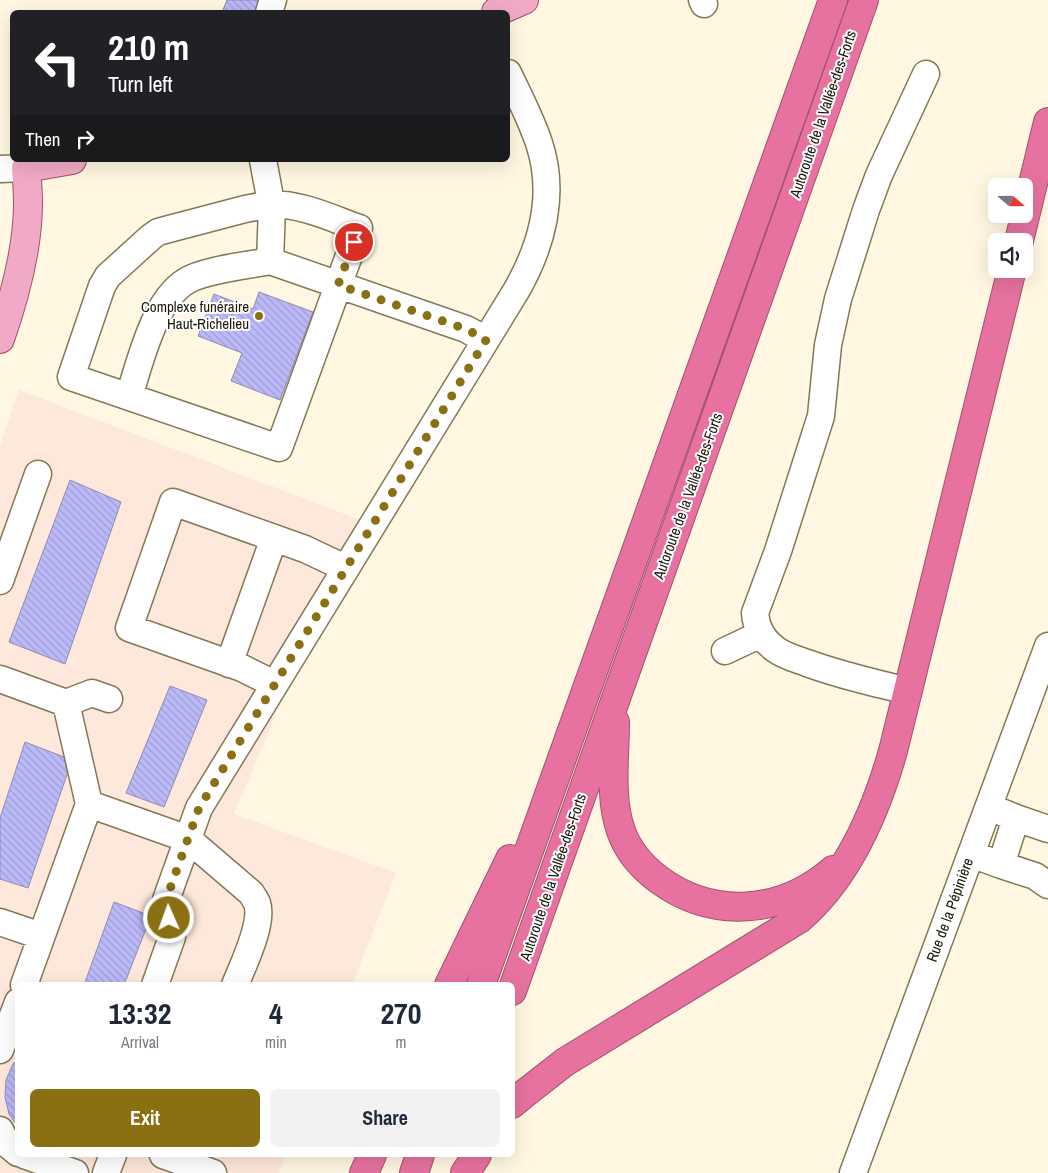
<!DOCTYPE html>
<html lang="en">
<head>
<meta charset="utf-8">
<style>
  :root { --surface:#fff; --page:#f2f2f3; --text:#1f2937; --muted:#747a83; --accent:#8a7012 }
  body { margin:0; font-family:"Archivo Narrow",sans-serif; background:var(--page); color:var(--text); height:100vh; display:flex; flex-direction:column; font-size:19px; white-space:nowrap }
  * { box-sizing:border-box; margin:0 }
  p { font-size:16px; color:var(--muted) }
  .icon { flex:none; width:28px; height:28px; fill:none; stroke:currentColor; stroke-width:2; stroke-linecap:round; stroke-linejoin:round }
  .map { position:relative; flex:1; overflow:hidden }
  .panel { position:absolute; left:15px; top:982px; width:500px; height:175px; display:flex; flex-direction:column; background:var(--surface); border-radius:8px; box-shadow:0 5px 20px #0002 }
  .panel>* { flex:none }
  .guide { position:absolute; left:10px; top:10px; width:500px; height:152px; border-radius:8px; box-shadow:0 5px 20px #0002; background:#202124; color:#fff; overflow:hidden }
  .needle { width:32px; rotate:110deg }
  .tools { position:absolute; left:988px; top:178px; display:grid; gap:10px }
  .tools a { display:grid; place-items:center; width:45px; height:45px; border-radius:8px; background:var(--surface); box-shadow:0 5px 20px #0002; font-size:25px }
  .pin { position:absolute; display:grid; place-items:center; width:42px; height:42px; color:#fff; margin:-21px; border:2px solid #fff; border-radius:50%; box-shadow:0 1px 5px #0007 }
  .me { position:absolute; width:55px; margin:-28px; rotate:358deg; stroke-linejoin:round; filter:drop-shadow(0 0 4px #0008) }
  .turn { display:flex; align-items:center; gap:18px; height:105px; padding:0 15px; font-size:22px }
  .turn .icon { width:65px; height:65px; stroke-width:2.5 }
  .turn b { display:block; font-size:35px; line-height:42px }
  .then { display:flex; align-items:center; height:48px; padding:0 15px; background:#0003; gap:10px; font-size:19px }
  .eta { display:flex; justify-content:space-evenly; align-items:center; height:85px; text-align:center }
  .eta b { font-size:30px; font-weight:700; line-height:35px }
  .action { display:flex; gap:10px; margin-top:auto; padding:10px 15px }
  .action a { flex:1; height:58px; border-radius:8px; background:var(--accent); color:#fff; font-size:20px; font-weight:700; line-height:58px; text-align:center }
  .action a+a { background:var(--page); color:var(--text) }
  .map>svg:first-child { display:block }
</style>
</head>
<body>
<div class="map">
<svg width="1048" height="1173" viewBox="0 0 1048 1173">
  <defs>
    <pattern id="building-back-hatch" width="6" height="6" patternUnits="userSpaceOnUse" patternTransform="scale(1.25)"><rect width="6" height="6" fill="#bbb9f8"/><path d="M-1 5l2 2M0 0l6 6M5-1l2 2" fill="none" stroke="#a09ed3"/></pattern>
  </defs>
  <rect width="100%" height="100%" fill="#fff7e1"/>
  <path fill="#fee8db" d="M19 390 358 519 234 814 396 873 352 985H18V1155H286L279 1173H0V446Z"/>
  <path fill="url(#building-back-hatch)" stroke="#8e8dae" d="M227 0H260L255 12H222Z
    M259 292 313 312 280 400 231 381 242 353 198 336 214 294 253 309Z
    M70 480 121 502 65 664 9 642Z
    M170 686 207 700 164 807 126 793Z
    M25 742 72 760 28 888 0 879V818Z
    M114 902 151 916 124 985H84Z
    M18 1059V1127L9 1114 5 1097 6 1080 13 1064Z"/>
  <g fill="none" stroke-linecap="round" stroke-linejoin="round">
    <g stroke="#847857" stroke-width="29">
      <path id="minor" d="M702 0 704 4
        M269 12 273 0
        M263 160 272 208 270 261 466 329 486 340
        M0 169 26 168
        M271 204C302 204 331 218 359 228L279 448 71 377 102 286 108 276 151 237 158 232 169 229 245 209Z
        M129 396C141 360 155 294 192 278 216 268 245 266 270 261
        M0 581 38 474
        M725 651 761 634
        M229 664 274 538
        M0 679 66 703 89 804 188 839 251 893C253 896 255 899 257 903 264 923 243 965 235 985
        M274 684 242 668 129 628 173 502 305 549 345 568
        M908 691C874 683 840 675 807 663 796 659 784 656 775 649 763 640 756 628 755 613L778 551 821 416 828 345 838 299 866 210 879 175 926 74
        M66 703 92 693 109 699
        M1016 818 1048 829
        M971 854 1001 865 1016 818 989 807
        M1001 865 1035 876 1048 885
        M0 922 41 936
        M24 985 89 804
        M155 985 172 937 166 900 199 808 516 291C542 246 556 194 539 143 531 119 519 96 508 73
        M0 1050 18 1002
        M0 1130 7 1144 18 1153
        M24 1155 75 1173
        M163 1155 213 1173
        M106 1173 113 1155
        M853 1173 1048 646"/>
    </g>
    <g stroke="#a0526b" stroke-width="30">
      <path id="major" d="M496 12 524 0
        M0 339C15 296 28 248 28 203 28 191 27 179 26 168L72 160"/>
    </g>
    <g stroke="#a0526b" stroke-width="30">
      <path id="highway" d="M1019 241 1048 122
        M615 722C615 758 609 797 621 831 628 851 642 867 658 879 713 920 782 914 833 870
        M449 985 510 859
        M481 985 833 0
        M512 991 864 0
        M512 1104 524 1094 565 1062 799 919C847 878 876 811 893 751L1012 269
        M364 1173 372 1155
        M414 1173 420 1155
        M465 1173 477 1155"/>
    </g>
    <use href="#minor" stroke="#fff" stroke-width="26"/>
    <use href="#major" stroke="#f1aac6" stroke-width="28"/>
    <use href="#highway" stroke="#e772a0" stroke-width="28"/>
  </g>
  <g fill="none" stroke-linecap="round" stroke-linejoin="round">
    <path stroke="#8a7012" stroke-width="9" stroke-dasharray="0 16.2" d="M169 918 166 900 199 808 486 340 466 329 338 285 354 242"/>
  </g>
  <circle fill="#8a7012" stroke="#fff" stroke-width="2" cx="259" cy="316" r="5"/>
  <g text-anchor="middle" stroke-width="4" stroke-linejoin="round" paint-order="stroke">
    <g font-size="15" fill="#1b1609" stroke="#fff">
      <text transform="translate(823 114) rotate(-71)" y="5">Autoroute de la Vallée-des-Forts</text>
      <text transform="translate(688 496) rotate(-70)" y="5">Autoroute de la Vallée-des-Forts</text>
      <text transform="translate(553 877) rotate(-71)" y="5">Autoroute de la Vallée-des-Forts</text>
      <text transform="translate(950 910) rotate(-70)" y="5">Rue de la Pépinière</text>
    </g>
    <g font-size="15" fill="#1b1609" stroke="#fff" text-anchor="end">
      <text x="249" y="312">Complexe funéraire<tspan x="249" dy="17">Haut-Richelieu</tspan></text>
    </g>
  </g>
</svg>
<div class="tools">
<a><svg class="needle" viewBox="-14 -14 28 28"><path d="M0-13l5 13h-10z" fill="#e53935"/><path d="M0 13l5-13h-10z" fill="#747a83"/></svg></a>
<a><svg class="icon" aria-label="sound" viewBox="0 0 24 24"><path d="M4 9h4l5-4v14l-5-4H4zM17 9q2 3 0 6"/></svg></a>
</div>
<div class="pin" style="left:354px;top:242px;background:#d93025"><svg class="icon" aria-label="arrive" viewBox="0 0 24 24"><path d="M6 21V4h12l-3 4 3 4H6"/></svg></div>
<svg class="me" style="left:169px;top:918px" viewBox="-20 -20 40 40"><circle r="17" fill="#8a7012" stroke="#fff" stroke-width="3"/><path d="M0-11L8 9 0 5-8 9z" fill="#fff"/></svg>
<div class="guide">
<div class="turn"><svg class="icon" aria-label="left" viewBox="0 0 24 24"><path d="M17 20v-9H6M10 6l-5 5 5 5"/></svg><div><b>210 m</b>Turn left</div></div>
<div class="then">Then<svg class="icon" aria-label="right" viewBox="0 0 24 24"><path d="M7 20v-9h11M14 6l5 5-5 5"/></svg></div>
</div>
<section class="panel">
<div class="eta">
<div><b>13:32</b><p>Arrival</p></div>
<div><b>4</b><p>min</p></div>
<div><b>270</b><p>m</p></div>
</div>
<div class="action"><a>Exit</a><a>Share</a></div>
</section>
</div>
</body>
</html>
